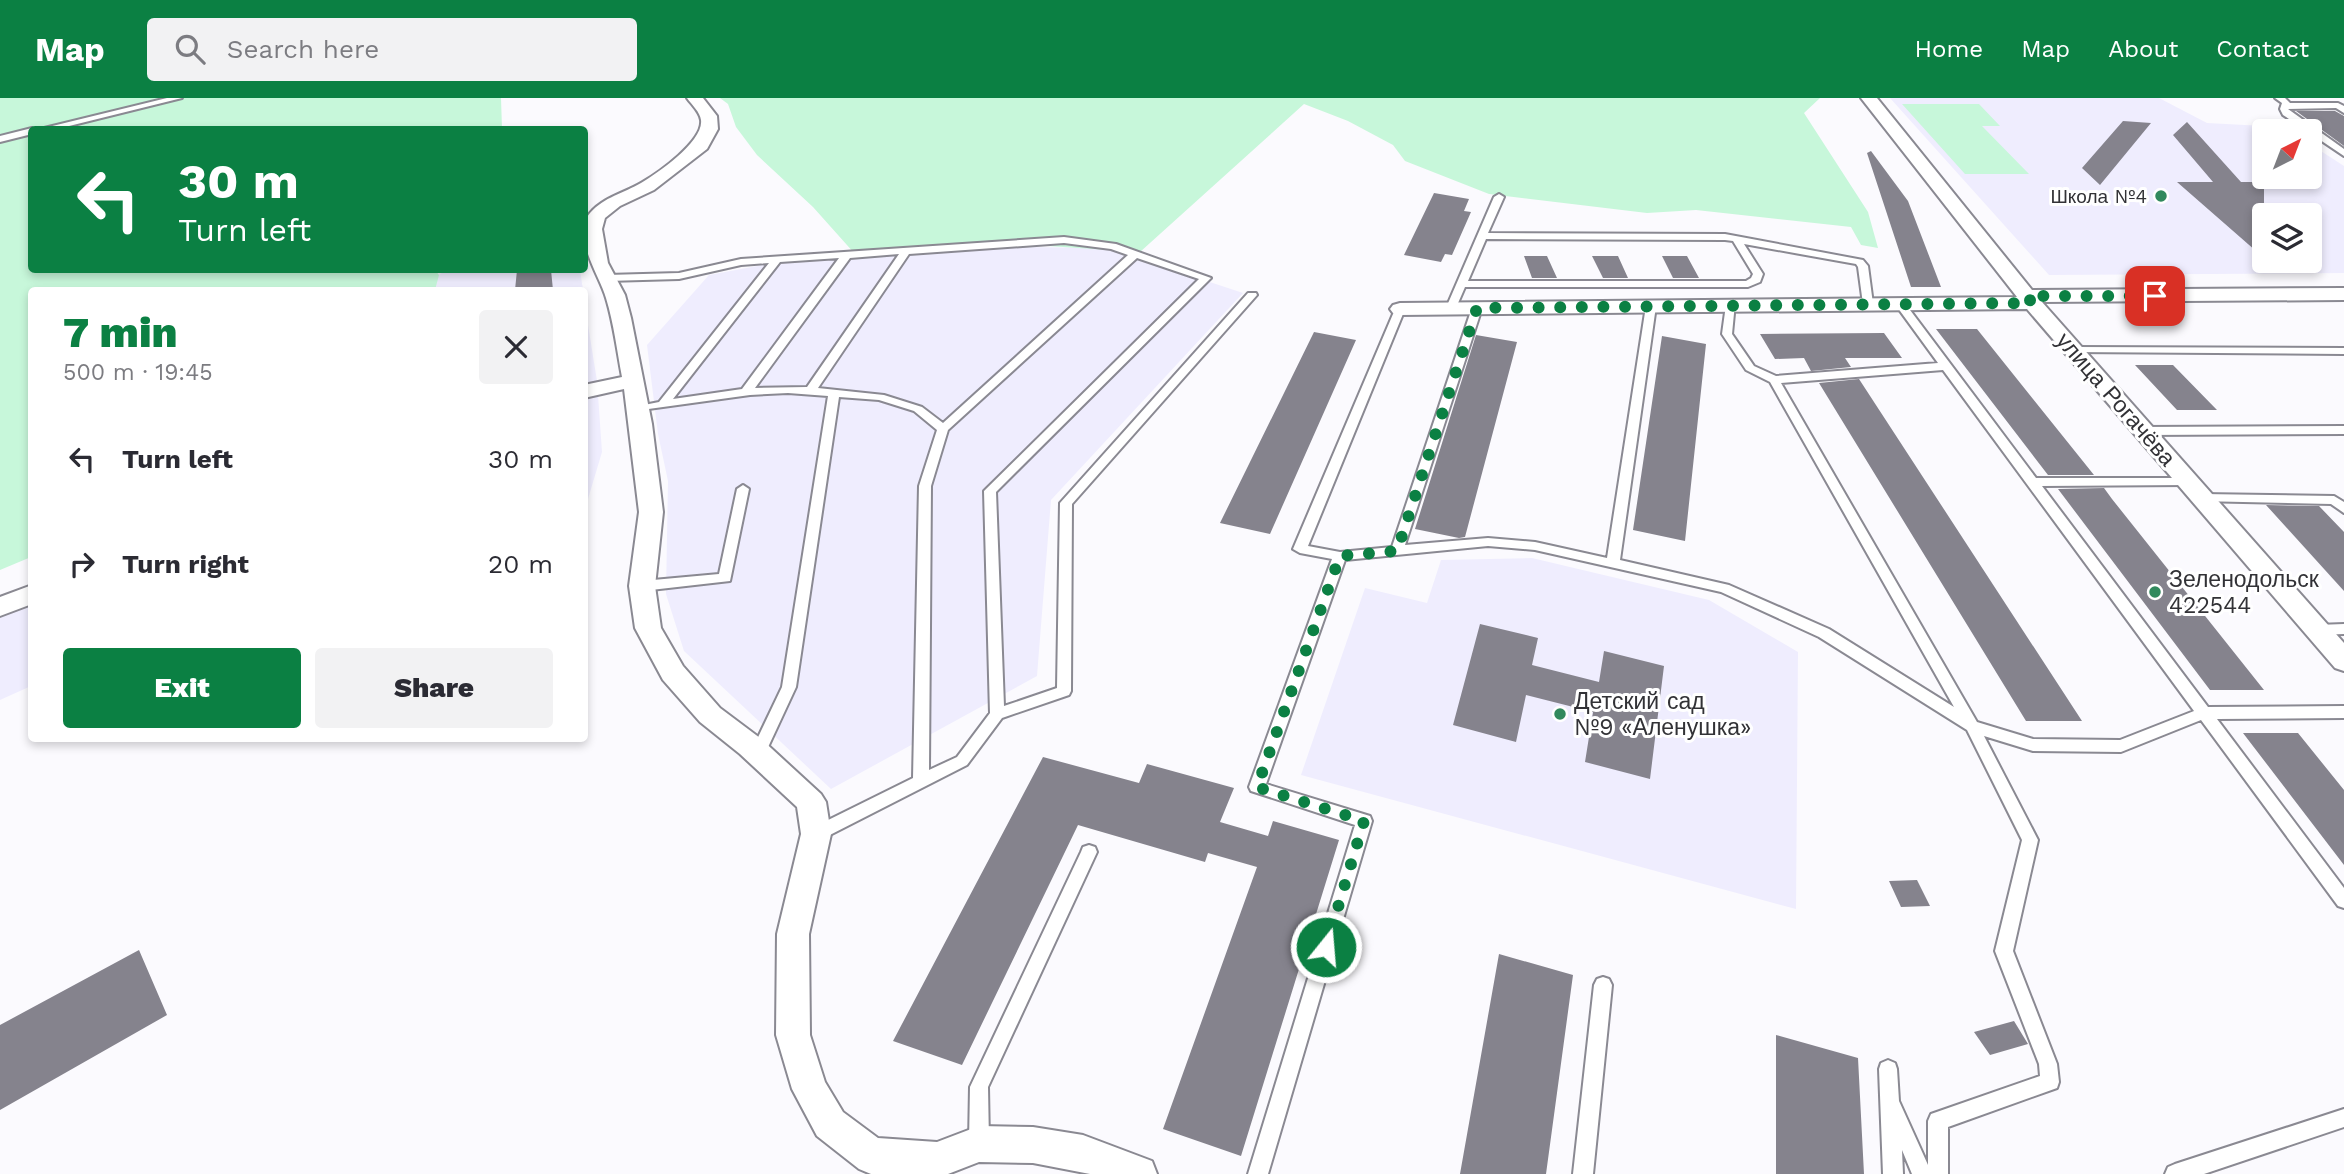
<!DOCTYPE html>
<html lang="en">
<head>
<meta charset="utf-8">
<style>
  :root { --surface:#fff; --page:#f2f2f3; --text:#2b2b33; --muted:#7c7c81; --accent:#0b8043 }
  body { margin:0; font-family:"Work Sans",sans-serif; background:var(--page); color:var(--text); height:100vh; display:flex; flex-direction:column; font-size:26px; white-space:nowrap }
  * { box-sizing:border-box; margin:0 }
  p { font-size:23px; color:var(--muted) }
  .icon { flex:none; width:38px; height:38px; fill:none; stroke:currentColor; stroke-width:2; stroke-linecap:round; stroke-linejoin:round }
  .map { position:relative; flex:1; overflow:hidden }
  .side { position:absolute; left:28px; top:189px; width:560px; height:455px; display:flex; flex-direction:column; background:var(--surface); border-radius:7px; box-shadow:0 4px 10px #0003 }
  .side>* { flex:none }
  .guide { position:absolute; left:28px; top:28px; width:560px; height:147px; border-radius:7px; box-shadow:0 4px 10px #0003; background:#0b8043; color:#fff; overflow:hidden }
  .needle { width:46px; rotate:42deg }
  .tools { position:absolute; left:2252px; top:21px; display:grid; gap:14px }
  .tools a { display:grid; place-items:center; width:70px; height:70px; border-radius:7px; background:var(--surface); box-shadow:0 4px 10px #0003; font-size:35px }
  .pin { position:absolute; display:grid; place-items:center; width:60px; height:60px; color:#fff; margin:-30px; border-radius:14px; box-shadow:0 4px 10px #0006 }
  .me { position:absolute; width:77px; margin:-38px; rotate:17deg; stroke-linejoin:round; filter:drop-shadow(0 0 5px #0008) }
  .turn { display:flex; align-items:center; gap:24px; height:147px; padding:0 35px; font-size:32px }
  .turn .icon { width:91px; height:91px; stroke-width:2.5 }
  .turn b { display:block; font-size:49px; line-height:60px }
  .round { display:grid; place-items:center; flex:none; width:74px; height:74px; border-radius:7px; background:var(--page) }
  .overview { display:flex; align-items:center; justify-content:space-between; height:119px; padding:0 35px }
  h1 { font-size:42px; font-weight:800; line-height:52px; color:var(--accent) }
  .primary-button { display:flex; gap:14px; margin-top:auto; padding:14px 35px }
  .primary-button a { flex:1; height:80px; border-radius:7px; background:var(--accent); color:#fff; font-size:28px; font-weight:800; line-height:80px; text-align:center }
  .primary-button a+a { background:var(--page); color:var(--text) }
  ul { padding:0; list-style:none }
  li { display:flex; align-items:center; gap:21px; height:105px; padding:0 35px }
  li div { flex:1 }
  li b { display:block; font-size:26px }
  li em { font-style:normal }
  header { display:flex; align-items:center; gap:42px; box-sizing:border-box; height:98px; padding:0 35px; background:var(--accent); color:#fff }
  header strong { font-size:33px }
  nav { display:flex; gap:38px; margin-inline-start:auto; font-size:24px }
  .search { width:490px; height:63px; background:var(--page); display:flex; align-items:center; gap:18px; box-sizing:border-box; padding:0 24px; border-radius:7px; color:var(--muted); font-size:26px }
  .map>svg:first-child { display:block }
</style>
</head>
<body>
<header>
<strong>Map</strong>
<div class="search"><svg class="icon" aria-label="search" viewBox="0 0 24 24"><circle cx="10" cy="10" r="6"/><path d="M15 15l6 6"/></svg>Search here</div>
<nav><a>Home</a><a>Map</a><a>About</a><a>Contact</a></nav>
</header>
<div class="map">
<svg width="2344" height="1076" viewBox="0 0 2344 1076">
  <rect width="100%" height="100%" fill="#fbfafe"/>
  <path fill="#efedfe" fill-rule="evenodd" d="M1890 0H2159L2207 25 2283 29 2290 33H2264V79H2310V46L2344 68V175L2049 177ZM2264 117H2310V163H2264Z
    M1021 149 1107 150 1243 195 1051 402 1037 578 831 691 684 553 666 496 668 383 658 336 647 247 709 177 779 164Z
    M447 172H580L583 192H423L425 185Z
    M584 202 597 283 602 354 585 411Z
    M1532 460 1709 502 1798 554 1796 811 1301 677 1365 490 1427 505 1441 462Z
    M31 488V588L0 602V502Z"/>
  <path fill="#c7f7da" d="M0 0H501L502 31 32 32V172H435L439 177 435 192H32L31 459 0 472Z
    M720 0H1820L1804 15 1868 114 1878 150 1861 147 1851 129 1696 112 1647 115 1489 96 1405 63 1393 47 1348 23 1304 6 1140 154 1017 146 855 156 813 109 757 57 736 29 728 6Z
    M1902 6H1979L2000 28H1982L2029 76H1965Z"/>
  <path fill="#85838d" d="M2296 13H2335L2344 18V48Z
    M2123 23 2151 25 2100 87 2082 70Z
    M2187 24 2241 84H2264V160L2177 84H2213L2173 37Z
    M1871 53 1908 103 1941 189H1911L1867 55Z
    M1434 95 1469 101 1464 113 1471 114 1452 157 1445 156 1441 164 1404 157Z
    M1524 158H1547L1557 180H1532Z
    M1592 158H1618L1628 180H1603Z
    M1662 158H1687L1699 180H1673Z
    M517 172H551L553 192H515Z
    M1936 231H1977L2094 377H2048Z
    M1314 234 1356 242 1270 436 1220 425Z
    M1884 235 1902 260H1845L1851 269 1811 273 1804 260 1775 261 1760 236Z
    M1476 237 1517 244 1465 439 1459 440 1415 431Z
    M1662 238 1706 246 1685 443 1633 432Z
    M2135 267H2173L2217 312H2177Z
    M1859 281 2082 623H2026L1819 285Z
    M2104 390 2112 401 2264 592H2210L2058 391Z
    M2266 407 2319 408 2344 434V493Z
    M1480 526 1538 540 1532 567 1599 584 1604 553 1664 568 1650 681 1585 664 1593 614 1526 597 1516 644 1453 627Z
    M2243 635H2298L2344 692V767Z
    M1043 659 1139 685 1147 666 1234 690 1220 724 1268 738 1273 723 1339 742 1241 1058 1163 1031 1257 769 1208 755 1205 764 1078 727 962 967 893 943Z
    M1917 782 1930 808 1901 809 1889 783Z
    M139 852 167 917 0 1012V927Z
    M1499 856 1573 877 1546 1076H1460Z
    M2014 923 2028 946 1990 957 1974 934Z
    M1776 937 1858 960 1864 1076H1776Z"/>
  <g fill="none" stroke-linecap="round" stroke-linejoin="round">
    <g stroke="#8a8992" stroke-width="4">
      <path id="lane" d="M167 0H182L53 32H36Z
        M2275 0H2285L2290 5H2338L2344 8V15L2336 10 2288 11 2344 51V58L2283 17 2280 11 2282 5Z
        M32 30 35 32H32V36L0 44V38Z
        M1499 96 1504 99 1488 135 1725 136 1863 162 1868 168 1873 206 1868 209 1863 206 1858 169 1856 166 1744 146 1763 176 1760 184 1748 189H1465L1455 212H1447L1446 210 1494 99ZM1486 141 1725 142 1733 143 1753 176 1751 180 1746 183H1468Z
        M1064 139 1116 146 1211 180 996 394 1004 608 1057 590 1060 405 1248 195H1256L1257 197 1072 406 1071 593 1069 597 1002 620 967 667 822 741 816 743 810 741 808 736 810 731 913 680 919 388 937 332 914 313 879 302 839 299 796 589 763 660H753L750 656 782 589 828 298 788 295 750 297 634 313V309L659 304 769 165 741 167 679 181 607 183 602 180 607 177 679 175 741 161ZM1064 145 1111 151 1128 157 943 325 922 309 884 297 818 290 909 156ZM899 156 807 289 755 290 850 160ZM839 160 742 291 673 301 780 164ZM1137 160 1199 181 984 393 990 615 957 659 929 672 931 388 948 332Z
        M1900 203 1904 204 2036 380H2191L2193 383 2191 386 2187 387 2042 388 2208 609 2344 608V620L2217 621 2344 790V810L2338 808 2201 622 2121 654 2033 653 1984 638 2038 742 2013 853 2057 966 2059 984 2057 990 1948 1029V1076H1912L1902 1052 1903 1076H1883L1879 971 1881 965 1888 962 1895 965 1897 971 1899 1003 1928 1067V1023L1931 1016 2040 978 2039 966 1995 853 2022 742 1967 632 1819 539 1721 494 1535 452 1488 448 1345 462 1266 686 1370 718 1372 723 1268 1076H1248L1355 727 1251 693 1249 689 1332 461 1300 455 1293 451 1396 209 1400 208 1405 211 1308 448 1340 454 1392 449 1472 210 1477 207 1482 210 1405 447 1488 440 1535 444 1607 460 1646 208 1651 205 1655 206 1656 208 1620 462 1729 487 1829 531 1954 609 1770 284 1746 272 1722 236 1726 207 1731 204 1735 205 1732 236 1754 268 1776 278 1938 265 1895 206ZM1943 272 2194 613 2120 642 2033 641 1977 624 1781 285Z
        M2074 249 2344 250V256L2070 254V250Z
        M2344 328V336L2144 337 2138 333 2144 329Z
        M743 387 749 391 730 483 642 493 637 491 635 488 642 483 719 476 737 391Z
        M2202 396 2334 398 2344 404V415L2331 406 2198 403 2196 400 2198 397Z
        M2344 526V536L2317 537 2310 532 2317 527Z
        M1089 747 1095 749 1097 754 988 989 989 1045 986 1052 979 1055 972 1052 969 1045 970 989 1081 754 1083 749Z
        M1603 879 1609 881 1612 887 1593 1076H1573L1594 887 1597 881Z
        M2344 1011V1029L2204 1076H2165L2168 1069 2175 1066Z"/>
    </g>
    <g stroke="#8a8992" stroke-width="4">
      <path id="street" d="M687 0H703L717 18 718 31 707 51 654 92 620 108 605 120 602 131 608 165 625 197 631 220 652 326 663 414 655 488 661 530 683 568 720 610 760 640 821 696 826 704 831 736 809 836 810 937 825 984 843 1014 878 1040 937 1044 979 1028 1033 1029 1083 1037 1152 1063 1157 1076H1090L1033 1065 979 1064 948 1076H871L859 1071 817 1038 792 991 776 937 777 836 801 736 797 709 740 656 700 624 663 582 635 530 629 488 639 414 624 291 584 300V287L622 279C617 253 614 226 606 200 600 178 571 138 590 115 604 99 624 95 641 85 658 75 704 43 701 22 700 14 692 7 687 0Z
        M1861 0H1877L2032 192 2344 190V202L2042 204 2344 545V573L2335 570 2027 211 1400 217 1393 215 1390 211 1393 207 1400 205 2017 199Z
        M32 487V506L0 518V499Z"/>
    </g>
    <use href="#lane" fill="#fff" fill-rule="evenodd"/>
    <use href="#street" fill="#fff" fill-rule="evenodd"/>
  </g>
  <g fill="none" stroke-linecap="round" stroke-linejoin="round">
    <path stroke="#0b8043" stroke-width="12" stroke-dasharray="0 21.6" d="M1326 849 1364 723 1257 689 1340 458 1397 453 1477 210 2032 205 2027 198H2155"/>
  </g>
  <g fill="#31895d" stroke="#fff" stroke-width="2.5">
    <circle cx="2161" cy="98" r="7"/>
    <circle cx="2155" cy="494" r="7"/>
    <circle cx="1560" cy="616" r="7"/>
  </g>
  <g text-anchor="middle" stroke-width="6" stroke-linejoin="round" paint-order="stroke">
    <g font-size="19" fill="#323236" stroke="#fff" text-anchor="end">
      <text x="2147" y="105">Школа №4</text>
    </g>
    <g font-size="23" fill="#323236" stroke="#fff">
      <text transform="translate(2116 301) rotate(49)" y="8">улица Рогачёва</text>
    </g>
    <g font-size="23" fill="#323236" stroke="#fff" text-anchor="start">
      <text x="2169" y="489">Зеленодольск<tspan x="2169" dy="26">422544</tspan></text>
      <text x="1574" y="611">Детский сад<tspan x="1574" dy="26">№9 «Аленушка»</tspan></text>
    </g>
  </g>
</svg>
<div class="tools">
<a><svg class="needle" viewBox="-14 -14 28 28"><path d="M0-13l5 13h-10z" fill="#e53935"/><path d="M0 13l5-13h-10z" fill="#7c7c81"/></svg></a>
<a><svg class="icon" aria-label="layers" viewBox="0 0 24 24"><path d="M12 4l9 5-9 5-9-5zM3 14l9 5 9-5"/></svg></a>
</div>
<div class="pin" style="left:2155px;top:198px;background:#d93025"><svg class="icon" aria-label="arrive" viewBox="0 0 24 24"><path d="M6 21V4h12l-3 4 3 4H6"/></svg></div>
<svg class="me" style="left:1326px;top:849px" viewBox="-20 -20 40 40"><circle r="17" fill="#0b8043" stroke="#fff" stroke-width="3"/><path d="M0-11L8 9 0 5-8 9z" fill="#fff"/></svg>
<div class="guide">
<div class="turn"><svg class="icon" aria-label="left" viewBox="0 0 24 24"><path d="M17 20v-9H6M10 6l-5 5 5 5"/></svg><div><b>30 m</b>Turn left</div></div>
</div>
<section class="side">
<div class="overview"><div><h1>7 min</h1><p>500 m · 19:45</p></div><a class="round"><svg class="icon" aria-label="close" viewBox="0 0 24 24"><path d="M6 6l12 12M18 6L6 18"/></svg></a></div>
<ul>
<li><svg class="icon" aria-label="left" viewBox="0 0 24 24"><path d="M17 20v-9H6M10 6l-5 5 5 5"/></svg><div><b>Turn left</b></div><em>30 m</em></li>
<li><svg class="icon" aria-label="right" viewBox="0 0 24 24"><path d="M7 20v-9h11M14 6l5 5-5 5"/></svg><div><b>Turn right</b></div><em>20 m</em></li>
</ul>
<div class="primary-button"><a>Exit</a><a>Share</a></div>
</section>
</div>
</body>
</html>
